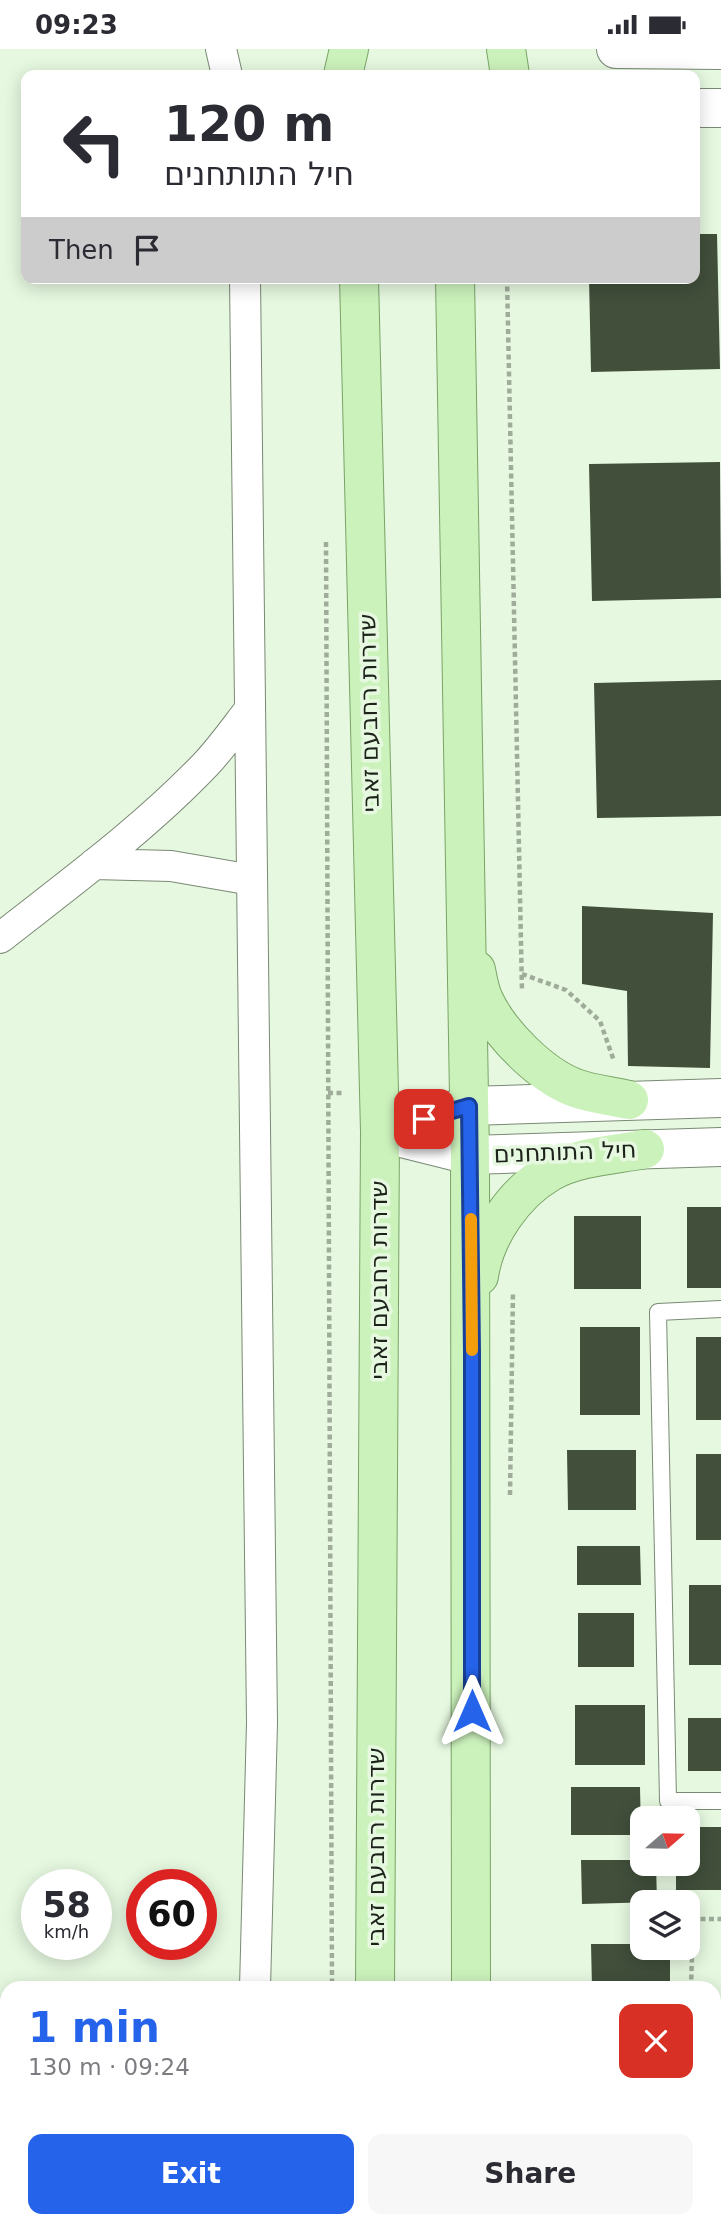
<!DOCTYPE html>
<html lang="en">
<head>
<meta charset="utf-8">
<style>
  :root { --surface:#fff; --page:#f7f7f7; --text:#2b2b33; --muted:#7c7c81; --accent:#2563eb }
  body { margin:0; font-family:"DejaVu Sans",Heebo,sans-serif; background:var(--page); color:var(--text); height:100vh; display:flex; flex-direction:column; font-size:26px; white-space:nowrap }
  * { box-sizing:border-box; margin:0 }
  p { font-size:23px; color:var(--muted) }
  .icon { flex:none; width:38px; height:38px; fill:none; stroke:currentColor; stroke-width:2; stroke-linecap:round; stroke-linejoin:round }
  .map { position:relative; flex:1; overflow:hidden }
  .sheet { position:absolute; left:0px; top:1932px; width:721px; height:247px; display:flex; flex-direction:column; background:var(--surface); border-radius:21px 21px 0 0; box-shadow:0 4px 18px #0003 }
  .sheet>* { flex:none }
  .banner { position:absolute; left:21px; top:21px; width:679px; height:214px; border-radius:14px; box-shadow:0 4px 18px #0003; background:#fff; color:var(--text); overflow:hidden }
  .needle { width:46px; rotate:70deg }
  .tools { position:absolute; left:630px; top:1757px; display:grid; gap:14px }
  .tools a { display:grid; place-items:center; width:70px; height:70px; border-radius:14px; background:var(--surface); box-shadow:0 4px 18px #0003; font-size:35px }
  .speed { position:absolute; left:21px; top:1820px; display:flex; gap:14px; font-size:35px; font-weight:700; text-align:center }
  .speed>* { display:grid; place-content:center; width:91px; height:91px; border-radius:50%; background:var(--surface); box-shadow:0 4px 18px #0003; line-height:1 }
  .speed small { font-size:18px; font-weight:400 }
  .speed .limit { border:10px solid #d22; background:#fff; color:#111 }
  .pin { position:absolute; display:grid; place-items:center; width:60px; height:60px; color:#fff; margin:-30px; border-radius:14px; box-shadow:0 4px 10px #0006 }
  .me { position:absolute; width:77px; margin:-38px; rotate:0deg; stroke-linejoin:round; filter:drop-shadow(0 0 5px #0008) }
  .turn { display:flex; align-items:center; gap:24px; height:147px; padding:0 28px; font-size:32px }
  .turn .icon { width:91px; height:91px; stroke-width:2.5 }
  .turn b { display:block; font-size:49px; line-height:60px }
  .then { display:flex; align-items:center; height:66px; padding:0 28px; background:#0003; gap:14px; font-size:26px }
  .round { display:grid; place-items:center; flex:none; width:74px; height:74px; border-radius:14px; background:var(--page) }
  .head { display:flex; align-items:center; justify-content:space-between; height:119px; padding:0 28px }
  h1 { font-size:42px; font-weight:700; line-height:52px; color:var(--accent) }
  .primary-button { display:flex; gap:14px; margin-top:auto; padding:14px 28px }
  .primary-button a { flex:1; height:80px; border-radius:14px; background:var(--accent); color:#fff; font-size:28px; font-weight:700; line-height:80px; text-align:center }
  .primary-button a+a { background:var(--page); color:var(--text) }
  .status { display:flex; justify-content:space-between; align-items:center; height:49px; padding:0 35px; background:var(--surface); direction:ltr }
  .status svg { height:19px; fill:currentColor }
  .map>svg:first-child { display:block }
</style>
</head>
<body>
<div class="status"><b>09:23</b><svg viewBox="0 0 49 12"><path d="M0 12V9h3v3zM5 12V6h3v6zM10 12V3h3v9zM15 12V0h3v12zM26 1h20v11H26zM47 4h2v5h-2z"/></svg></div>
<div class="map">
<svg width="721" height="2178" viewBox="0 0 721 2178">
  <rect width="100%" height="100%" fill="#e6f8e0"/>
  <path fill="#414f3b" d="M695 185H717L720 320 591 323 589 229H695Z
    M720 413 721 549 592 552 589 415Z
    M721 631V767L597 769 594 634Z
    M582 857 713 864 710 1019 628 1017 627 942 582 935Z
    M687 1158H721V1239H687Z
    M574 1167H641V1240H574Z
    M580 1278H640V1366H580Z
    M696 1288H721V1371H696Z
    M567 1401H636V1461H568Z
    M696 1405H721V1491H696Z
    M577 1497H640L641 1536H577Z
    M689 1536H721V1616H689Z
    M578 1564H634V1618H578Z
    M575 1656H645V1716H575Z
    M688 1669H721V1722H688Z
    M571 1738H640L641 1786H571Z
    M688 1778H721V1841H676V1815H688Z
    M581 1811H642V1815H656L657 1853 582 1855Z
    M591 1895H642V1899H670V1939H592Z
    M593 2172H683V2178H593Z"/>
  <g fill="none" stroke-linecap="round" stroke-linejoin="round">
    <g stroke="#7a8974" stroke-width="18">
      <path id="lane" d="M721 1260 658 1263 668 1752H721"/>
    </g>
    <g stroke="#7a8974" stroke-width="32">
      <path id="street" d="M221 0 227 26
        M245 229 262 1674 255 1939
        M94 815 171 817 252 831
        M0 889C70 834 144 780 206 715 222 698 236 678 250 660
        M249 2178V2172"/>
    </g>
    <g stroke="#7a8974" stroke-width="40">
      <path id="secondary" d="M616 0 721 1
        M695 59H721
        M380 1083 469 1057 721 1049
        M382 1084 470 1106 721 1098"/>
    </g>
    <g stroke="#79a466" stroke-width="40">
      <path id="primary" d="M506 0 510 26
        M343 26 349 0
        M359 229 380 1083 375 1939
        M455 229 470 1106 471 1939
        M476 921C478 931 480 944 485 953 501 986 541 1026 575 1039 592 1045 611 1047 629 1051
        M479 1227C485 1186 514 1144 550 1123 578 1107 615 1106 645 1100
        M374 2178V2172
        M471 2178V2172"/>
    </g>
    <path stroke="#9fac9a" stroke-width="4.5" stroke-dasharray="5 3.5" stroke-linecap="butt" d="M507 229 522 942
      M326 493 332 1939
      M522 925 566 941 600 972 614 1012
      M328 1044H345
      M510 1446 513 1242
      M691 1939 693 1870H721
      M333 2172V2178
      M702 2178V2172"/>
    <use href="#lane" stroke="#fff" stroke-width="16"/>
    <use href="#street" stroke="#fff" stroke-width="30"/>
    <use href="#secondary" stroke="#fff" stroke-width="38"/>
    <use href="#primary" stroke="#ccf2bc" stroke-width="38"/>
  </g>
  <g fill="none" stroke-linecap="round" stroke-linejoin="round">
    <g stroke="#184099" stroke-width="18">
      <path id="route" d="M424 1070 469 1057 472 1303V1662"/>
    </g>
    <use href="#route" stroke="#2563eb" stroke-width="12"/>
    <path stroke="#f59e0b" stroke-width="12" d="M471 1170 472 1301"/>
  </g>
  <g text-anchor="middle" stroke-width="7" stroke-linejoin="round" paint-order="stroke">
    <g font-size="24" fill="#1d231b" stroke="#e6f8e0">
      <text transform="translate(369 664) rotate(-91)" y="8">שדרות רחבעם זאבי</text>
      <text transform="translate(565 1103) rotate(-2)" y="8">חיל התותחנים</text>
      <text transform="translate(379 1231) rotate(-90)" y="8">שדרות רחבעם זאבי</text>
      <text transform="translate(376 1798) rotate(-90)" y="8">שדרות רחבעם זאבי</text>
    </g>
  </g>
</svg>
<div class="tools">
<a><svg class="needle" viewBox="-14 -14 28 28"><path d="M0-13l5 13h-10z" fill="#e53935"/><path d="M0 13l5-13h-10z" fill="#7c7c81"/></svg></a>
<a><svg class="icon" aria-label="layers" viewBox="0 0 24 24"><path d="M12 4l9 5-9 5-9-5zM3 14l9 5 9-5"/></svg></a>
</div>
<div class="speed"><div>58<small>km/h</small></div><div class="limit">60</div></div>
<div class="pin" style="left:424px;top:1070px;background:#d93025"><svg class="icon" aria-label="arrive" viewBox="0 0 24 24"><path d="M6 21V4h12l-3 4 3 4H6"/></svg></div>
<svg class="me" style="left:472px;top:1662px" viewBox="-20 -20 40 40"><path d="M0-17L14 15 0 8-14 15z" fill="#2563eb" stroke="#fff" stroke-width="4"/></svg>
<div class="banner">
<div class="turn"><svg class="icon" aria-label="left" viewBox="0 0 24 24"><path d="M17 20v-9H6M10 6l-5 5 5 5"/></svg><div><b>120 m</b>חיל התותחנים</div></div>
<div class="then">Then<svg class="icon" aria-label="arrive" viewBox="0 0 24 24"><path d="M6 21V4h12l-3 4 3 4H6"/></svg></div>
</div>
<section class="sheet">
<div class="head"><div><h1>1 min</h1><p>130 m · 09:24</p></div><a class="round" style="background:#d93025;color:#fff"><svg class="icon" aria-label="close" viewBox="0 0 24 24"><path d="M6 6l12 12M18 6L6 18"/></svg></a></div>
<div class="primary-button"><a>Exit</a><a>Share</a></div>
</section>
</div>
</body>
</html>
